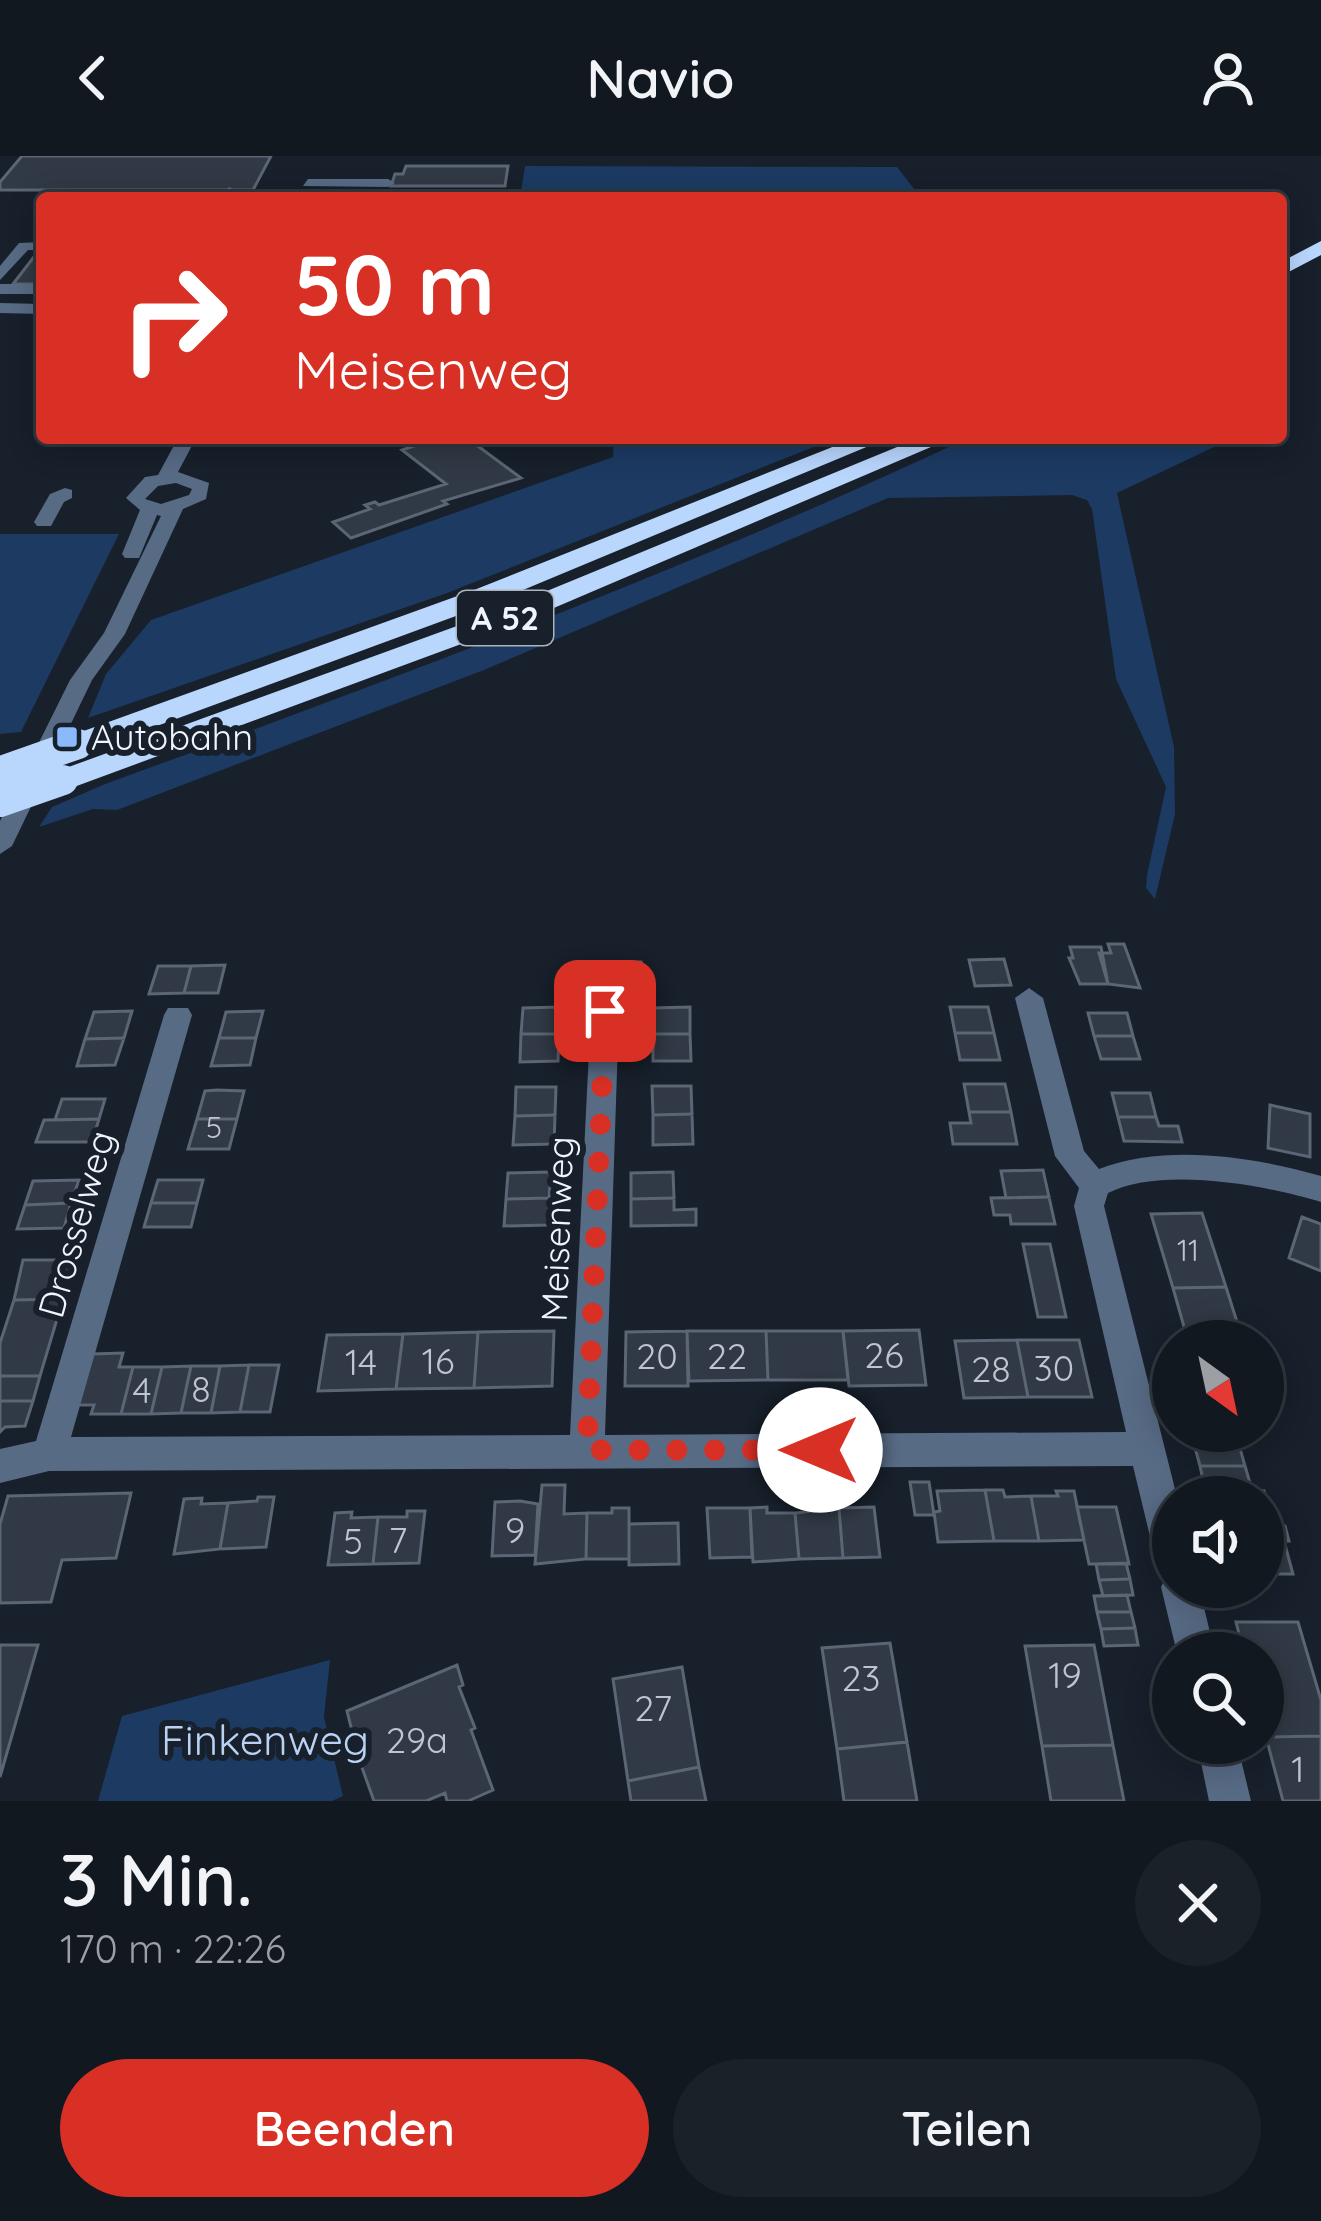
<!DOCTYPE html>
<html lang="de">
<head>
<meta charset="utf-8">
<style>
  :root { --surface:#111820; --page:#1a2129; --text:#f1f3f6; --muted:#9ca0a5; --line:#30373e; --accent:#d93025 }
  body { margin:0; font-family:Quicksand,sans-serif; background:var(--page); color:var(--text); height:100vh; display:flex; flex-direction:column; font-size:45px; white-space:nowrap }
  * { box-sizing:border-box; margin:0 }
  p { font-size:39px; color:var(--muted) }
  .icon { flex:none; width:66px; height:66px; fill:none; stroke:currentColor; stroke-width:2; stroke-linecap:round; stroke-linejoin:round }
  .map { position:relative; height:1645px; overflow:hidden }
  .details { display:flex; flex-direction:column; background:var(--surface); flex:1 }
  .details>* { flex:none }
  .top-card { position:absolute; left:36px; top:36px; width:1251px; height:252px; border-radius:12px; box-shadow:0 6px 30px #0003,0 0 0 3px var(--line); background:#d93025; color:#fff; overflow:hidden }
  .needle { width:78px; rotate:147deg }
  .fabs { position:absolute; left:1152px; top:1164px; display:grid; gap:24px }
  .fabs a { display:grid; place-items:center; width:132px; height:132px; border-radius:50%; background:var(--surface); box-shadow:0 6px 30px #0003,0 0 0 3px var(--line); font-size:60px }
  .pin { position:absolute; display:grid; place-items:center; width:102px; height:102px; color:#fff; margin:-51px; border-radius:24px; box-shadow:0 6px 18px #0006 }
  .me { position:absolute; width:132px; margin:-66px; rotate:270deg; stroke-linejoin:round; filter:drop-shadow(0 0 9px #0008) }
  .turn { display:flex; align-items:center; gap:42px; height:252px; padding:0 60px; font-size:54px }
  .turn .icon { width:156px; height:156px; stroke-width:2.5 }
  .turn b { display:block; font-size:84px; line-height:102px }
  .round { display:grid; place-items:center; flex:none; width:126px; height:126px; border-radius:63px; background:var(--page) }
  .headline { display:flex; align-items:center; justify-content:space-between; height:204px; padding:0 60px }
  h1 { font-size:72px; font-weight:600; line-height:90px }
  .primary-button { display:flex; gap:24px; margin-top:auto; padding:24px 60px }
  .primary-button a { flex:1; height:138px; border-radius:72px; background:var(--accent); color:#fff; font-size:48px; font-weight:600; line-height:138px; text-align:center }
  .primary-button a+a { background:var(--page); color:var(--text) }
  header { display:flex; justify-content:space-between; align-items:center; height:156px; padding:0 60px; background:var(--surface); font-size:54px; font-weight:600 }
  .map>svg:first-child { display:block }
</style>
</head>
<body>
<header><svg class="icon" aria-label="back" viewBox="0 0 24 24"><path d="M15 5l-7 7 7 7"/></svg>Navio<svg class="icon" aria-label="person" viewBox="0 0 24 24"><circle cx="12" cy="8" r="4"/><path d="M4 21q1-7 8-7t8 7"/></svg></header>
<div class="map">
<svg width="1321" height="1645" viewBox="0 0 1321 1645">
  <rect width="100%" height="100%" fill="#17202b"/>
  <path fill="#1c3a62" d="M525 10 897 11 921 42H520Z
    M614 282H836L447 437 88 562 106 518 151 464 613 301Z
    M968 282H1233L1117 337 1174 591 1175 658 1155 743 1146 732 1147 719 1166 631 1116 523 1092 353 1087 344 1072 339 888 342 484 514 117 654 93 653 39 671 52 651 105 628C396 522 687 414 968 282Z
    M0 378H119L21 576 0 578Z
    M330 1504 324 1561 343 1640 332 1645H98L122 1560Z"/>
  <path fill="#303945" stroke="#5b6573" stroke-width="3" d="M22 0H271L253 34H0V26Z
    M406 10H508L505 30H391L395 18H403Z
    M378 36H456L455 42H376Z
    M40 93 42 128H13Z
    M437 282H467L521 322 443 345 447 348 351 382 333 366 370 353 365 349 375 346 379 349 446 328 402 294Z
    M1108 788H1124L1140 832 1108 828 1099 797H1111Z
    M1070 791H1101L1108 828H1080L1069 802H1073Z
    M1004 803 1011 829 975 830 969 804Z
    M574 806H608L607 833H573Z
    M608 806H641V833H607Z
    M225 809 218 837H184L191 810Z
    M158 810H191L184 837 149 838Z
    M560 851 559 878H521L523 852Z
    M690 851V878H653L652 852Z
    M950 851H988L994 877H955Z
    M132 855 124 882 85 883 94 856Z
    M263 855 256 882H219L226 856Z
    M1088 857H1127L1133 880H1094Z
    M955 877H994L1000 904H960Z
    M521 878H559L558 905 520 906Z
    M653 878H690L691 905H653Z
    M1094 880H1133L1140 903H1101Z
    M124 882 115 909 77 910 85 883Z
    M219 882H256L250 909 211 910Z
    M964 928H1005L1011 956H969Z
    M652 930H691L692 958 653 959Z
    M516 931H556L555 959 515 960Z
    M217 934 244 935 237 963H197L205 935Z
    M1112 937H1150L1156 961H1118Z
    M62 943H105L99 963 55 964Z
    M1270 949 1310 958V1001L1268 992Z
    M969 956H1011L1017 988H953L950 967H971Z
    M692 958 693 988 653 989V959Z
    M555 959 554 988 513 989 515 960Z
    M1118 961H1156L1159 970H1178L1182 986 1124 985Z
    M99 963 92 986H36L44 964Z
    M197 963H237L229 993H188Z
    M1043 1014 1049 1041 1006 1042 1001 1015Z
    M551 1016 549 1042 506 1043 508 1017Z
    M673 1016 674 1042 631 1043V1017Z
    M79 1024 71 1047 25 1049 33 1025Z
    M158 1024H203L197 1047H151Z
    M1049 1041 1055 1068H1011L1010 1059H994L991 1042Z
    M549 1042 548 1069 504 1070 506 1043Z
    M674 1042V1054L696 1053V1069L631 1070V1043Z
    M71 1047 64 1072 17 1073 25 1049Z
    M151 1047H197L191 1071H144Z
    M1202 1057 1226 1131 1173 1132 1151 1058Z
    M1302 1061 1321 1068V1115L1289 1102Z
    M1023 1088H1050L1066 1161H1038Z
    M23 1104H75L63 1143 14 1144Z
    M1226 1131 1243 1185H1188L1173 1132Z
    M63 1143 40 1220H0V1187L14 1144Z
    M919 1174 926 1229 849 1230 843 1175Z
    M554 1175 552 1230 474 1232 478 1176Z
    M687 1175H766L768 1224 689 1225Z
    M687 1175 688 1230H625L626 1176Z
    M766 1175H843L848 1224H768Z
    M478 1176 474 1232 396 1233 403 1178Z
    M403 1178 396 1233 318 1235 327 1179Z
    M1017 1184H1079L1092 1241H1028Z
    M1017 1184 1028 1241 964 1242 955 1185Z
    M123 1197 119 1211H133L121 1258H91L94 1249H78L92 1198Z
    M249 1209H279L270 1256H240Z
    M249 1209 240 1256 211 1257 220 1210Z
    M191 1210H220L211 1257H181Z
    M191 1210 181 1257 151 1258 162 1211Z
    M133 1211H162L151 1258H121Z
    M0 1220H40L33 1245H0Z
    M0 1245H33L25 1270 5 1271 0 1276Z
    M1185 1275H1235L1245 1310H1200L1193 1284H1187Z
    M1200 1310H1245L1252 1334 1264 1335 1270 1356H1263V1341H1202L1206 1337Z
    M910 1326H929L934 1359H915Z
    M542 1329H565L564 1358 587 1357 586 1403 535 1408Z
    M985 1334H1003L1005 1341 1031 1340 1039 1385H994Z
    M985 1334 994 1385 938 1386 934 1356 940 1355 937 1335Z
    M1056 1335H1074L1084 1384 1039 1385 1031 1340H1058Z
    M131 1337 116 1402 62 1404 51 1446 0 1447V1368L8 1340Z
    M258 1341H274L266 1391 220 1393 228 1347 257 1345Z
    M202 1342 201 1348 228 1347 220 1393 174 1398 184 1343Z
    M520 1345 538 1348 535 1399 492 1400 495 1346Z
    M767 1351V1357H795L799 1403 753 1406 750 1352Z
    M874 1351 880 1401 843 1402 839 1352Z
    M1077 1351H1116L1129 1408H1089Z
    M612 1352H629V1403H586L587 1357H612Z
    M707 1352H750L752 1401 710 1402Z
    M839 1352 843 1402 799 1403 795 1357Z
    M407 1355H425L419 1407 373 1408 378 1361H407Z
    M352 1356 351 1362 378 1361 373 1408 328 1409 335 1357Z
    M678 1367 679 1408 629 1409V1368Z
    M1263 1370H1285L1289 1385H1263Z
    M1263 1385H1284L1293 1418H1263Z
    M1126 1407 1130 1423 1099 1424 1096 1408Z
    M1130 1423 1133 1439 1103 1440 1099 1424Z
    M1127 1439 1131 1456H1097L1094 1440Z
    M1097 1456H1131L1135 1472 1101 1473Z
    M1236 1466H1298L1321 1544V1580L1266 1581 1263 1497H1244Z
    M1135 1472 1138 1489 1104 1490 1101 1473Z
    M890 1487 907 1586 837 1593 822 1492Z
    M0 1489H38L0 1621Z
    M1094 1489 1113 1589 1042 1590 1025 1490Z
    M457 1509 463 1529 459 1531 475 1572 471 1574 493 1634 468 1645H447L445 1637 426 1645H374L356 1595 363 1592 358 1573 352 1575 347 1555Z
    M682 1511 699 1611 628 1625 613 1523Z
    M1321 1580V1645H1283L1266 1581Z
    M907 1586 917 1645H844L837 1593Z
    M1113 1589 1124 1645H1051L1042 1590Z
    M699 1611 706 1645H631L628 1625Z"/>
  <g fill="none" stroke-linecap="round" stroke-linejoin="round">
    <path fill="#586b85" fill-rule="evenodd" d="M308 23H388L395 27 388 31 303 30Z
      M229 31 236 35 232 42H218Z
      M107 34 114 38 111 42H97Z
      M42 86V94H28L0 124V110L19 87Z
      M0 128H42V138H0Z
      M0 147 42 148V158L0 157Z
      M178 282H196L178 316 209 327 206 343 183 353 125 478 92 524 12 690 0 698V665L70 524 104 477 161 360 157 359 139 402H125L122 398 140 354 126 342 145 321 158 319ZM176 327 192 333 189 339 161 348 145 343 158 330Z
      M65 332 72 334V342L64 346 51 370H37L34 366 50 338Z
      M1029 832 1043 842 1084 995 1099 1013C1166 987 1255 1001 1321 1020V1046C1266 1029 1161 1010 1108 1037L1104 1050 1177 1341H1173V1431H1199L1215 1497H1177L1161 1431 1168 1417 1160 1414 1155 1401 1133 1310 49 1315 0 1327V1293L36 1285 164 859 168 852H188L192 859 71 1281 570 1279 591 855 595 848H615L619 855 605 1279 1126 1276 1074 1050 1079 1032 1055 1000 1015 842Z
      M1197 1587H1237L1251 1645H1209Z"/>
    <path fill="#b9d6fd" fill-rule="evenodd" d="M1321 85V99L1281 120V106Z
      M855 282H888L494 446 89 595H67L63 588 67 581 474 434Z
      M919 282H952L521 466 74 631H52L47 624 52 617 501 454Z"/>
    <path stroke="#b9d6fd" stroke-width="30" d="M1 615 78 588
      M0 646 63 624"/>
  </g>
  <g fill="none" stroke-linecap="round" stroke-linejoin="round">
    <path stroke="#d93025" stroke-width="21" stroke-dasharray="0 37.8" d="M605 855 587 1294H820"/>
  </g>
  <rect fill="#8abafc" stroke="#17202b" stroke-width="4.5" x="55" y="569" width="24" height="24" rx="6"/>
  <g text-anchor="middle" stroke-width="12" stroke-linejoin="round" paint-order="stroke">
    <g font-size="30" fill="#bfc5cf">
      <text x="214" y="982">5</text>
      <text x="1188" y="1105">11</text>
    </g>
    <rect fill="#17202b" stroke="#aeb4be" stroke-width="3" x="457" y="435" width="96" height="54" rx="9"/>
    <g font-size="33" font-weight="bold" fill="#eff4fd">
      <text x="505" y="474">A 52</text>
    </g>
    <g font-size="36" fill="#eff4fd" stroke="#17202b" text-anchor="start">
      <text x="91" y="594">Autobahn</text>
    </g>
    <g font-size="36" fill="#eff4fd" stroke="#17202b">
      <text transform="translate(76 1068) rotate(-74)" y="13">Drosselweg</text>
      <text transform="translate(557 1073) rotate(-88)" y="13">Meisenweg</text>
    </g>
    <g font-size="36" fill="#bfc5cf">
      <text x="884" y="1212">26</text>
      <text x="657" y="1213">20</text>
      <text x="727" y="1213">22</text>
      <text x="438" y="1218">16</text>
      <text x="361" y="1219">14</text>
      <text x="1054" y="1225">30</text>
      <text x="991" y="1226">28</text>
      <text x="201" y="1246">8</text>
      <text x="142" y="1247">4</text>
      <text x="515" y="1387">9</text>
      <text x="398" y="1397">7</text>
      <text x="353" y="1398">5</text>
      <text x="1065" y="1532">19</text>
      <text x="861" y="1535">23</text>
      <text x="653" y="1565">27</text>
      <text x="417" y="1597">29a</text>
      <text x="1298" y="1626">1</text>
    </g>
    <g font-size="42" fill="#b9d1f3" stroke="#17202b">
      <text x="265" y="1599">Finkenweg</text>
    </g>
  </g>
</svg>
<div class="fabs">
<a><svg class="needle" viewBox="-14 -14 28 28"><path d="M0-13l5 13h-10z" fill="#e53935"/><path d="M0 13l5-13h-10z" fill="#9ca0a5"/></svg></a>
<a><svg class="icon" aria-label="sound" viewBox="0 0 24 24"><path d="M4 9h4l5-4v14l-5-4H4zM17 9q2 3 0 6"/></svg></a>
<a><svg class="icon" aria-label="search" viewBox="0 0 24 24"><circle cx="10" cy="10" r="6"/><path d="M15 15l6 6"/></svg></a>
</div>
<div class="pin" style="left:605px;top:855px;background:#d93025"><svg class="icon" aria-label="arrive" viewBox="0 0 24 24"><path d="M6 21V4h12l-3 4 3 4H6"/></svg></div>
<svg class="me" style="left:820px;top:1294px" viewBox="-20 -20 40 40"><circle r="19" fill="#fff"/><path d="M0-13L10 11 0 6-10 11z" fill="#d93025"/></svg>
<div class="top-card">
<div class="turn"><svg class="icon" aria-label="right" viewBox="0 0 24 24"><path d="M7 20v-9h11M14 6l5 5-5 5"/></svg><div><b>50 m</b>Meisenweg</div></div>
</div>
</div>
<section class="details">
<div class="headline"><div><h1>3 Min.</h1><p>170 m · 22:26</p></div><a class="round"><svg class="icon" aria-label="close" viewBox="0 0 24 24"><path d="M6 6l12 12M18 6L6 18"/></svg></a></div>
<div class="primary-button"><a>Beenden</a><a>Teilen</a></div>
</section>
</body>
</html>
